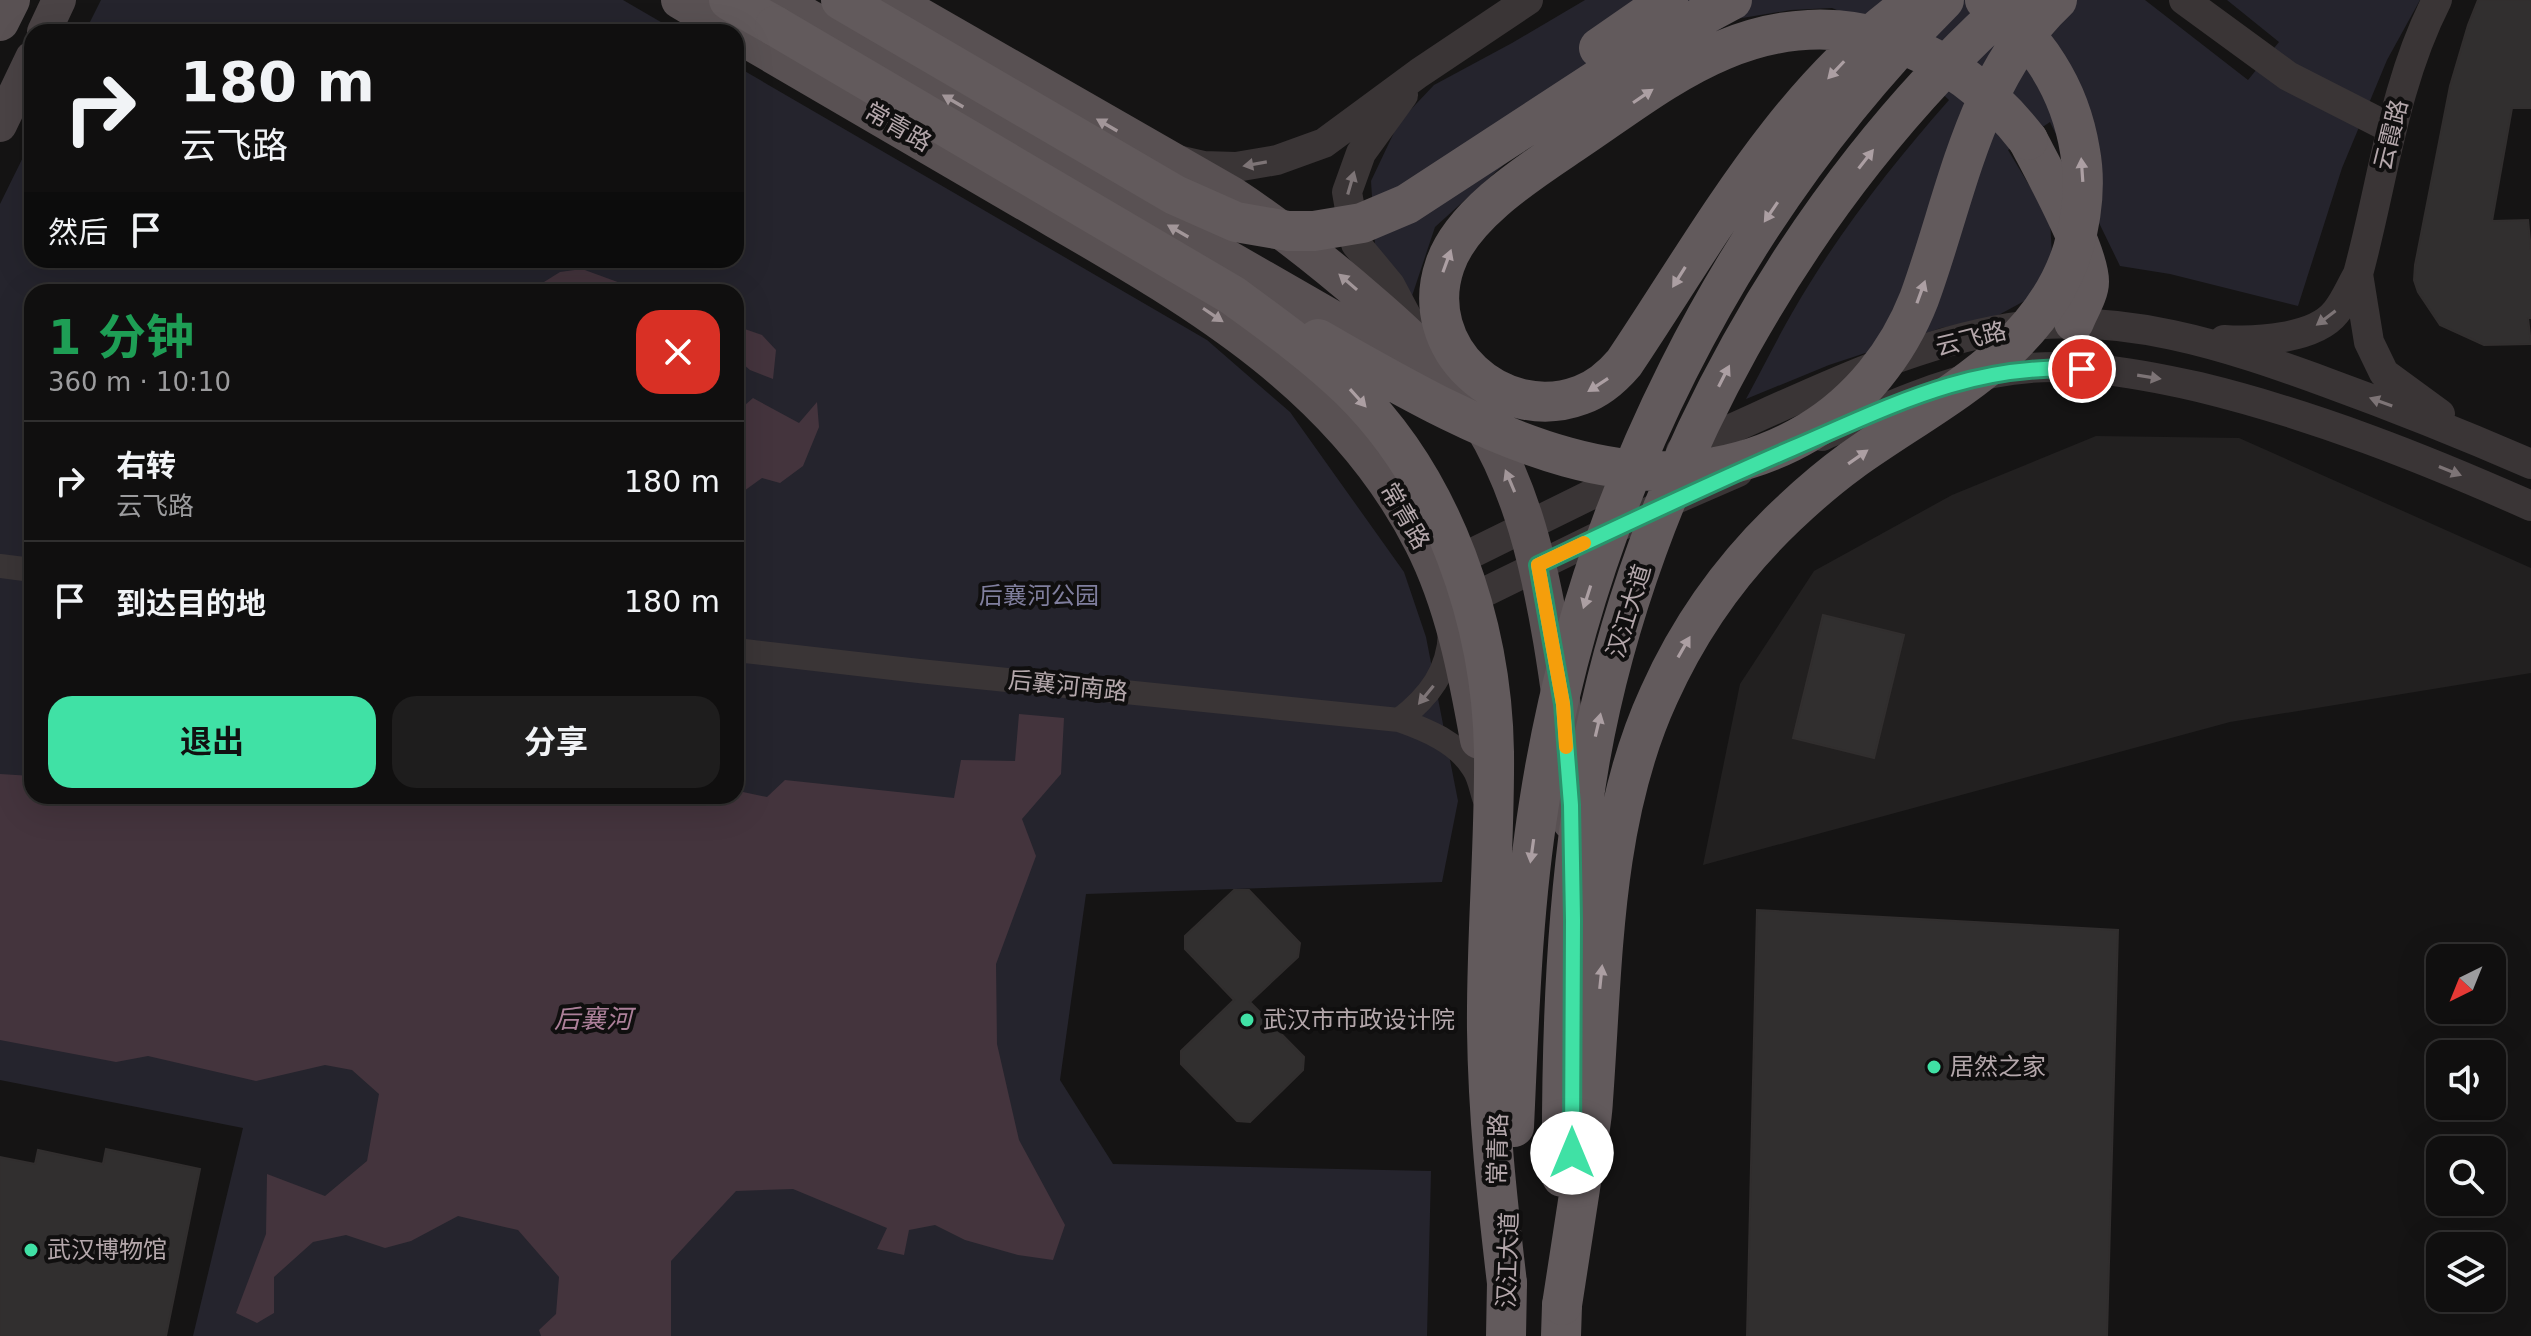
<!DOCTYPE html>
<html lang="zh">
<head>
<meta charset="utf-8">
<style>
  :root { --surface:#100f0f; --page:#1e1d1d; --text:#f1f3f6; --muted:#9c9c9e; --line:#302f2f; --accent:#40e1a5 }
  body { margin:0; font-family:"DejaVu Sans","Noto Sans SC",sans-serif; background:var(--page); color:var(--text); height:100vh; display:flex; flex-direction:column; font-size:30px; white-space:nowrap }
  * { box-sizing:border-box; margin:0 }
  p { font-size:26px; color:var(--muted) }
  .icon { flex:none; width:44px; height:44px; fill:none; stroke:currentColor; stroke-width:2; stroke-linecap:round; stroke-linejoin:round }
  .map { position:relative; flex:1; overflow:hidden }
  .sheet { position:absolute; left:24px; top:284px; width:720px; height:520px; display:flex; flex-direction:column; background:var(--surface); border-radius:24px; box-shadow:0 8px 32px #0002,0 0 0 2px var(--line) }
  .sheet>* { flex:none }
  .hud { position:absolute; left:24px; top:24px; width:720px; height:244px; border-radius:24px; box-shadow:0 8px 32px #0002,0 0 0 2px var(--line); background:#100f0f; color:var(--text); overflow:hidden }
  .needle { width:52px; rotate:223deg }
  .buttons { position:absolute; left:2426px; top:944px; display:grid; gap:16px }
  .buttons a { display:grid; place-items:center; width:80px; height:80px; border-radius:16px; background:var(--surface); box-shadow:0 8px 32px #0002,0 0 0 2px var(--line); font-size:40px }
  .pin { position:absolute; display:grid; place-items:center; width:68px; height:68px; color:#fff; margin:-34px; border:4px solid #fff; border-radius:50%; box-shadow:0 2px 8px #0007 }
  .me { position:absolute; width:88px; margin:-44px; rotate:0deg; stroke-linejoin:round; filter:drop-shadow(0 0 6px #0008) }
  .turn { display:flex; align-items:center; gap:28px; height:168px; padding:0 24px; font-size:36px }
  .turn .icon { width:104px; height:104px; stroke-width:2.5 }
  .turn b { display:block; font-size:56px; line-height:68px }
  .then { display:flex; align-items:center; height:76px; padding:0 24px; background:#0003; gap:16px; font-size:30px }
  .round { display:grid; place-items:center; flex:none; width:84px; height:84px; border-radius:24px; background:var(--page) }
  .head { display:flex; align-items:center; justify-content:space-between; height:136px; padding:0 24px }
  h1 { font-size:48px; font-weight:700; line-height:60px; color:#1e9e55 }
  .primary-button { display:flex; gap:16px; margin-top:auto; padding:16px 24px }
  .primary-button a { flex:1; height:92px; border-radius:24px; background:var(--accent); color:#111; font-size:32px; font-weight:700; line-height:92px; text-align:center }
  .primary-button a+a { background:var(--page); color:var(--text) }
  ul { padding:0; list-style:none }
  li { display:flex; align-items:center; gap:24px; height:120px; padding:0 24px; border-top:2px solid var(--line) }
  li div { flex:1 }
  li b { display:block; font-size:30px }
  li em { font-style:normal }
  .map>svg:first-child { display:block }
</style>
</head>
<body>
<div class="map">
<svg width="2531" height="1336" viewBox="0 0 2531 1336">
  <rect width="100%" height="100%" fill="#151414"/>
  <path fill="#222020" d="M2096 436 2239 438 2531 568V673L2230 722 1703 865 1740 684 1814 571 1952 495Z"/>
  <path fill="#25242d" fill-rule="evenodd" d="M101 0H623L678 32H85Z
    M1585 0H2145L2248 80 2279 42 2227 0H2420L2387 60 2342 168 2298 306 2170 274 2120 266 2050 122 2008 150 2050 220 2052 256 2028 299 1993 318 1941 328 1829 365 1746 399C1761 371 1776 341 1792 313 1836 236 1891 166 1949 100L1866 22 1832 8 1791 10 1736 19 1509 160 1435 227 1411 299 1375 244 1371 181 1399 122 1434 85 1512 43Z
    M736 66 1207 340 1290 412 1404 572 1426 637 1458 801 1442 882 1086 894 1060 1080 1113 1164 1431 1171 1427 1336H193L243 1128 0 1080V204L32 139V260H736ZM32 292H736V796H32Z"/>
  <path fill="#44343d" d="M582 269 645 292H528L560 272Z
    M736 326 762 335 776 350 773 379 750 370 736 358Z
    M753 398 799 423 817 402 819 427 803 466 780 483 762 478 737 496 736 413Z
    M1019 714 1064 718 1061 774 1022 819 1036 856 996 964 997 1044 1019 1140 1065 1225 1053 1260 1018 1255 965 1240 935 1225 909 1230 904 1255 877 1249 887 1228 793 1189 736 1191 671 1261V1336H541L539 1330 556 1314 559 1277 518 1230 458 1216 411 1241 385 1248 346 1235 313 1242 274 1277V1313L257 1323 236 1313 266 1234 267 1174 325 1196 367 1161 379 1094 352 1070 325 1065 256 1081 148 1056 116 1062 0 1040V774L32 776V796H452L503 798 505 796H736V774L743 792 767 797 785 780 954 798 961 760 1015 761Z"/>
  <path fill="#312f2f" stroke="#312e2e" stroke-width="2" d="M2478 0H2531V108H2512L2492 221 2528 220 2531 251V318H2528L2531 344 2484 345 2440 325 2418 292 2414 280 2415 265 2450 86 2468 25Z
    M1823 615 1904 635 1874 758 1793 738Z
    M1234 890H1249L1300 943 1298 957 1250 1002 1304 1057 1303 1070 1250 1122 1237 1121 1181 1064V1051L1234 1000 1185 949V936Z
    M1757 910 2118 930 2107 1336H1747Z
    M106 1149 200 1169 166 1336H0V1157L35 1164 38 1150 103 1164Z"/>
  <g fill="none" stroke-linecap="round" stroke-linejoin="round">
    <path stroke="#3a3536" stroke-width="24" d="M0 566 32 570
      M736 650 919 671 1399 720C1427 730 1457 742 1473 768 1479 776 1481 789 1484 798
      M1399 720C1429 697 1449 671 1450 632"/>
    <path stroke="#3a3536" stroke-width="30" d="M2184 0 2288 76 2390 128
      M1403 95 1361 153 1347 192 1356 244 1390 285 1418 338
      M1181 161 1203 166 1236 167 1277 160 1324 143 1419 73 1528 0
      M2358 274C2383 182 2393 86 2437 0
      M2224 340C2256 342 2315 339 2336 312 2345 301 2351 286 2358 274L2369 342 2384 373 2440 414
      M1822 436C1878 411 1933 385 1993 373 2061 359 2132 372 2199 387 2314 415 2423 458 2531 506
      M1681 451C1787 406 1894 347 2009 328 2119 310 2227 346 2328 383 2397 408 2464 435 2531 464
      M1440 569 1641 470
      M1452 608 1669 502 1738 472"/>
    <path stroke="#4a4345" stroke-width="34" d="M44 32 59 0
      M0 125 32 58"/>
    <path stroke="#595153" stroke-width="38" d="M680 0 734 32
      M777 0 1334 320 1434 385
      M891 0 1231 195C1280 227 1325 263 1370 302 1412 338 1451 375 1481 422 1522 489 1539 564 1552 640 1562 700 1570 760 1571 821
      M0 22 11 0
      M736 33C832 89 928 145 1024 201 1178 291 1339 376 1423 543 1454 604 1467 673 1479 740"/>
    <path stroke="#625a5c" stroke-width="40" d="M729 0 775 26
      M2028 140C2043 169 2090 253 2089 282 2089 294 2078 311 2074 322
      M1506 1336 1507 1283
      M1561 1336 1562 1305"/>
    <path stroke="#625a5c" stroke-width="40" d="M841 0 1175 195 1236 222 1288 231H1314L1362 223 1407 204 1620 65 1665 36 1732 0
      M1916 0C1786 91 1710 235 1624 363 1612 377 1598 389 1581 395 1501 425 1416 348 1445 265 1462 214 1531 171 1574 142 1622 110 1670 72 1723 50 1838 1 1954 44 2028 140
      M775 26 1232 295C1273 325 1314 354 1350 389 1444 481 1492 623 1494 752 1495 845 1486 937 1487 1030 1488 1115 1497 1199 1507 1283
      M1599 48 1668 0
      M1318 339C1465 422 1641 531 1809 432 1859 402 1898 353 1919 299 1957 196 1973 79 2057 0
      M1514 1127C1519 1019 1522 911 1539 804 1585 504 1729 215 1944 0
      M1562 1177C1561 1037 1566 897 1590 759 1640 479 1800 189 2014 0
      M1562 1305C1569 1259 1576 1214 1583 1169 1587 1146 1592 1123 1593 1100 1603 965 1601 821 1659 695 1689 628 1733 566 1787 515 1807 496 1829 477 1851 461 1934 401 2041 354 2073 249 2082 217 2086 183 2080 151 2070 88 2036 36 1985 0"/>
  </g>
  <defs><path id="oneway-solid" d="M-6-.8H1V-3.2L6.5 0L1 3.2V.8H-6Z" transform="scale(2)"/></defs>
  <g fill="#ac9fa3">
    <use href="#oneway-solid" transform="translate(1836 70) rotate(133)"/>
    <use href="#oneway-solid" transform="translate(1643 96) rotate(-34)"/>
    <use href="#oneway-solid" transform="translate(1866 159) rotate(-52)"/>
    <use href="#oneway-solid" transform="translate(2082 170) rotate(-94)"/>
    <use href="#oneway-solid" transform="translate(1771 212) rotate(124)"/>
    <use href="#oneway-solid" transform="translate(1447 261) rotate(-70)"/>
    <use href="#oneway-solid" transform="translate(1679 277) rotate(122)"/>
    <use href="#oneway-solid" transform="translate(1921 292) rotate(-70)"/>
    <use href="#oneway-solid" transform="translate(1724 376) rotate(-63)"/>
    <use href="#oneway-solid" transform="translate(1598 385) rotate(147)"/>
    <use href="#oneway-solid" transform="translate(1358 398) rotate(48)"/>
    <use href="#oneway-solid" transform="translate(1858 457) rotate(-35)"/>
    <use href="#oneway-solid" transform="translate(1587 597) rotate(108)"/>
    <use href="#oneway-solid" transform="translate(1684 647) rotate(-60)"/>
    <use href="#oneway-solid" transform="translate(1598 725) rotate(-77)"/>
    <use href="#oneway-solid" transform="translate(1532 851) rotate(98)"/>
    <use href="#oneway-solid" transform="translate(1601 977) rotate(-84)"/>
  </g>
  <g fill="#a29699">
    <use href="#oneway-solid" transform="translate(953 101) rotate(-150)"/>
    <use href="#oneway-solid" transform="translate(1107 125) rotate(-150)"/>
    <use href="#oneway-solid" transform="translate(1178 231) rotate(-150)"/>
    <use href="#oneway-solid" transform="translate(1348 282) rotate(-139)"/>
    <use href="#oneway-solid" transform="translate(1213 315) rotate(34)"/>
    <use href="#oneway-solid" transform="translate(1510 481) rotate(-113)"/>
  </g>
  <g fill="#7d7476">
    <use href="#oneway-solid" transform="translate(1255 164) rotate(170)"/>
    <use href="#oneway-solid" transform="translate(1351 183) rotate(-74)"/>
    <use href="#oneway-solid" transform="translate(2326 318) rotate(143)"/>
    <use href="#oneway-solid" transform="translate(2149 377) rotate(9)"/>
    <use href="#oneway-solid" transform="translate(2381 402) rotate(-160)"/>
    <use href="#oneway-solid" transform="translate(2450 471) rotate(22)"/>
    <use href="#oneway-solid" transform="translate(1426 695) rotate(129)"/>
  </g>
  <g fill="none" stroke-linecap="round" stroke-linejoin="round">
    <g stroke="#2a926b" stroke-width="20">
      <path id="route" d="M1572 1153 1573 920 1571 805 1563 704 1538 565C1623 525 1707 485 1793 448 1891 406 1972 363 2082 369"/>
    </g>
    <use href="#route" stroke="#40e1a5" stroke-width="14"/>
    <path stroke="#f59e0b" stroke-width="14" d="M1566 747 1563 704 1538 565 1584 543"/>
  </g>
  <g fill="#40e1a5" stroke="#100f0f" stroke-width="3">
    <circle cx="1247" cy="1020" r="8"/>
    <circle cx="1934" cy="1067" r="8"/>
    <circle cx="31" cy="1250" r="8"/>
  </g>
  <g text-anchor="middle" stroke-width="8" stroke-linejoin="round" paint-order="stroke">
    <g font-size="24" fill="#b4a7ab" stroke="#100f0f">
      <text transform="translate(898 127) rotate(30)" y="8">常青路</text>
      <text transform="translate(2391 135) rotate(-76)" y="8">云霞路</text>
      <text transform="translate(1971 339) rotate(-14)" y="8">云飞路</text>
      <text transform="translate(1405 516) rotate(60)" y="8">常青路</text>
      <text transform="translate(1629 611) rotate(-73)" y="8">汉江大道</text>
      <text transform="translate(1068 686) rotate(6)" y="8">后襄河南路</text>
      <text transform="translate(1498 1149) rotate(-89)" y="8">常青路</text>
      <text transform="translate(1508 1260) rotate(-88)" y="8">汉江大道</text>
    </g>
    <g font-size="24" fill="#807f9e" stroke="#100f0f">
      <text x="1039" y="604">后襄河公园</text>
    </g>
    <g font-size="24" fill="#b4a7ab" stroke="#100f0f" text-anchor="start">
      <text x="1263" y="1028">武汉市市政设计院</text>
      <text x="1950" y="1075">居然之家</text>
      <text x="47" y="1258">武汉博物馆</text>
    </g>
    <g font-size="26" font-style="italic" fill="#ad809a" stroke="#100f0f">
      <text x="593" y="1028">后襄河</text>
    </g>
  </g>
</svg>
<div class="buttons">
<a><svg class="needle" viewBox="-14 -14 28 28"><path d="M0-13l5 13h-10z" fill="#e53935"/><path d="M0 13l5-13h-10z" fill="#9c9c9e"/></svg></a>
<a><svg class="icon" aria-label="sound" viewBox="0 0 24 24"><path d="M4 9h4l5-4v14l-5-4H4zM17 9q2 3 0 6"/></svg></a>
<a><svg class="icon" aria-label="search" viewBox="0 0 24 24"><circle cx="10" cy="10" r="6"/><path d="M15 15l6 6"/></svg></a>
<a><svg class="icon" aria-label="layers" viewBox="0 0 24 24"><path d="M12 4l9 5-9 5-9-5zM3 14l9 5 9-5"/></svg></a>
</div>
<div class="pin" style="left:2082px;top:369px;background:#d93025"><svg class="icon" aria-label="arrive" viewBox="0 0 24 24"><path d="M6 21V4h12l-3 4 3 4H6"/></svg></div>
<svg class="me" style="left:1572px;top:1153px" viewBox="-20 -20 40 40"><circle r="19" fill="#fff"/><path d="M0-13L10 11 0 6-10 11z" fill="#40e1a5"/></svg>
<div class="hud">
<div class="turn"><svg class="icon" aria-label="right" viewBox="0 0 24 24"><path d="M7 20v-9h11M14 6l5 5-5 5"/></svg><div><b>180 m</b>云飞路</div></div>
<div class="then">然后<svg class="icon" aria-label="arrive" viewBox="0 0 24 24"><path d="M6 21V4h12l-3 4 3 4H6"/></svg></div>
</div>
<section class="sheet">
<div class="head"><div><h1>1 分钟</h1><p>360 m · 10:10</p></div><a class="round" style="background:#d93025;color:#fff"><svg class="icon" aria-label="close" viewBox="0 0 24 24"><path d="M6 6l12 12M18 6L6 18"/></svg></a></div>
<ul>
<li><svg class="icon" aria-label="right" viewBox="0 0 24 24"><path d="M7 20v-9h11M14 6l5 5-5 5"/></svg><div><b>右转</b><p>云飞路</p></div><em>180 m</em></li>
<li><svg class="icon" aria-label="arrive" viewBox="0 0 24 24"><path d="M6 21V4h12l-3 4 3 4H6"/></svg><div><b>到达目的地</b></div><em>180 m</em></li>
</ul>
<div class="primary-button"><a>退出</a><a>分享</a></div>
</section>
</div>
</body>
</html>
